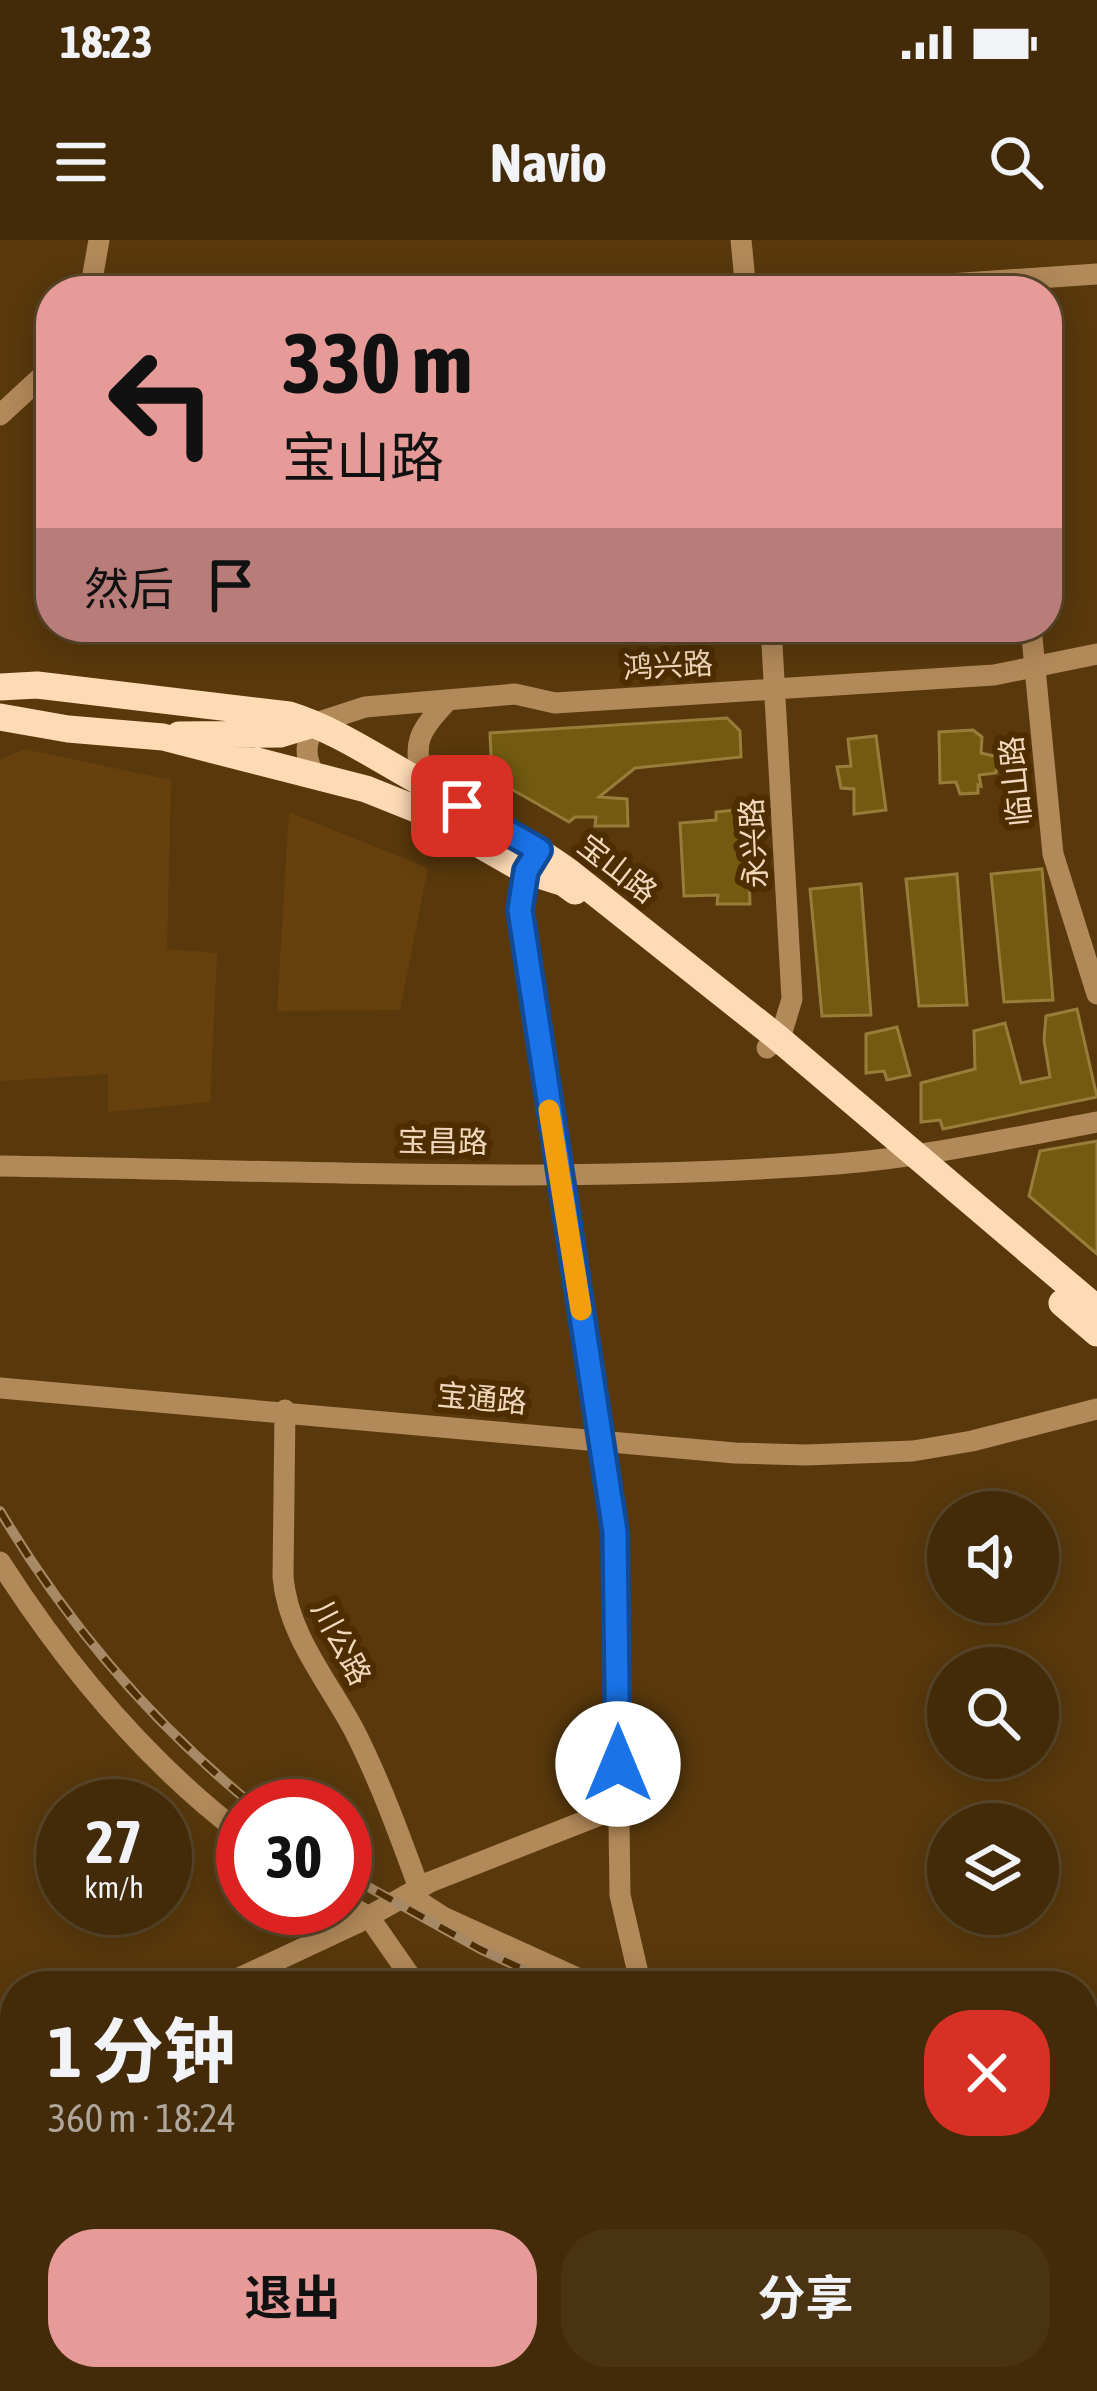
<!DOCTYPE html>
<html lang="zh">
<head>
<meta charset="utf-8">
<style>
  :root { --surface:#432b09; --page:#4a3312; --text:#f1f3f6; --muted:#afa79c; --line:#5b472a; --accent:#e69b98 }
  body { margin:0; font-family:"Asap Condensed","Noto Sans SC",sans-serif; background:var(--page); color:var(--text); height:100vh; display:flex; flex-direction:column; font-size:45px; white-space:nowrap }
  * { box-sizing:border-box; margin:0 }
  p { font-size:39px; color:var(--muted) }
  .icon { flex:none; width:66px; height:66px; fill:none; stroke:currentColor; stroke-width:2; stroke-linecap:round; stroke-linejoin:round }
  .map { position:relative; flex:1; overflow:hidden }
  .sheet { position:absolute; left:0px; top:1731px; width:1098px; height:420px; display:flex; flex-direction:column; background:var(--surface); border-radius:48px 48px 0 0; box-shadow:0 6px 30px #0003,0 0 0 3px var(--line) }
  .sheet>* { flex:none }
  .top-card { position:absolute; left:36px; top:36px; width:1026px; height:366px; border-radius:48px; box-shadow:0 6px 30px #0003,0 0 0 3px var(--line); background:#e69b98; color:#111; overflow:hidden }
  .fabs { position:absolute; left:927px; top:1251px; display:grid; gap:24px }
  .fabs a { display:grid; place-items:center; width:132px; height:132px; border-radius:50%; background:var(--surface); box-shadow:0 6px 30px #0003,0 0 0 3px var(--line); font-size:60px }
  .speed { position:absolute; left:36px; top:1539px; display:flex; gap:24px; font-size:60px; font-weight:700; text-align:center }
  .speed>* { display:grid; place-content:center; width:156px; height:156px; border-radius:50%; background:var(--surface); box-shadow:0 6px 30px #0003,0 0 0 3px var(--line); line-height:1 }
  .speed small { font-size:30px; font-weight:400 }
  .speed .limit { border:18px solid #d22; background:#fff; color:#111 }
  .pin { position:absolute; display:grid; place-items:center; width:102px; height:102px; color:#fff; margin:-51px; border-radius:24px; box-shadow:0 6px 18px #0006 }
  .me { position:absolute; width:132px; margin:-66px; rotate:0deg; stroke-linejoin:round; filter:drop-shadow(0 0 9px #0008) }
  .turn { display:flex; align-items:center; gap:42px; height:252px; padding:0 48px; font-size:54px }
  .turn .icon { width:156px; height:156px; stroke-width:2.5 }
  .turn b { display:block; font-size:84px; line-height:102px }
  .then { display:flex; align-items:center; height:114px; padding:0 48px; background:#0003; gap:24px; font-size:45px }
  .round { display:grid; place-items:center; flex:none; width:126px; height:126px; border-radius:48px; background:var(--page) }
  .headline { display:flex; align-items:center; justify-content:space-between; height:204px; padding:0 48px }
  h1 { font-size:72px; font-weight:700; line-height:90px }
  .cta { display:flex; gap:24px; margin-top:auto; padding:24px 48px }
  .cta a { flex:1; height:138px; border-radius:48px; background:var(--accent); color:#111; font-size:48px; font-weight:700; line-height:138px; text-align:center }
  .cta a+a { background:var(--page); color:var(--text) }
  .status { display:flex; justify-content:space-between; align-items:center; height:84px; padding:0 60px; background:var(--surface); direction:ltr }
  .status svg { height:33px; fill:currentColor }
  header { display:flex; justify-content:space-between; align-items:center; height:156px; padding:0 48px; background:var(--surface); font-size:54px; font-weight:700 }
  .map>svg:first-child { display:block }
</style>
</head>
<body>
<div class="status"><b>18:23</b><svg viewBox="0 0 49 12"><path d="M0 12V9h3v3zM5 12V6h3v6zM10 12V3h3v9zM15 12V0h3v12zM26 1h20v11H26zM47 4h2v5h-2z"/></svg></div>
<header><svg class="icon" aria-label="menu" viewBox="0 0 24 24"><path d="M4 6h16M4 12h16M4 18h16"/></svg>Navio<svg class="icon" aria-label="search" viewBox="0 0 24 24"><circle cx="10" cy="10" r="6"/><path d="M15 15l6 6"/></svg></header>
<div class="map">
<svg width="1097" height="2151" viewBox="0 0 1097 2151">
  <rect width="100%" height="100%" fill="#59390c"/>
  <path fill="#66410d" d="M24 509 171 540 167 709 217 713 210 862 108 872V834L0 841V520Z
    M289 572 428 628 400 770 277 771Z"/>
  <path fill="#725b10" stroke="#967e3a" stroke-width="3" d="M727 478 740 491 741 517 635 528 599 557 627 559 628 586H595L596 577H575L569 582 492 538 490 493Z
    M973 490 982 497 981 513 998 517 996 533 979 535 981 546 978 545V553L960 554 956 542 940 543 939 492Z
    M876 496 886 570 854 574V549L841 548 837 527 851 526 848 499Z
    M745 569 747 602H741L743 637H749L750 664H717L718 655 684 656 680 583 716 580V572Z
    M1042 629 1053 760 1004 762 991 634Z
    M957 634 967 765 919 766 906 639Z
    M861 644 871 775 822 776 810 649Z
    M1077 769 1097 857 943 889 940 880 921 882V843L975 829 974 791 1005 783 1021 843 1050 837 1044 800 1046 776Z
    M897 787 910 835 887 840 884 831 866 833V794Z
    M1097 901V1014L1029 956 1040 911Z"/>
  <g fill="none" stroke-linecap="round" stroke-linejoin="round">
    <path stroke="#b28959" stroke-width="21" d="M741 0 746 51
      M90 51 99 0
      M847 51 1097 34
      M0 175 51 128
      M1031 387 1053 614 1097 754
      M314 535C304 515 305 503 316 483L365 467 515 454 555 463 994 435 1097 414
      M424 544C411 501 419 492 448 460
      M533 620 526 631 520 670 615 1292 620 1655 641 1746
      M767 808 782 792 792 759 771 387
      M0 926C277 930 560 945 837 924 924 917 1011 898 1097 882
      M0 1148 735 1213 806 1215 913 1211 972 1201 1097 1169
      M285 1170 283 1337C288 1395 328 1441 354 1490 380 1541 399 1594 419 1648
      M0 1322C66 1425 145 1521 243 1595
      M412 1652 420 1662 443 1677 595 1746
      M345 1663 369 1677 417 1746
      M222 1746 357 1683 430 1642 618 1568
      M0 1851 15 1844
      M1083 1979 1097 1986
      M467 2151 477 2136"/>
    <path stroke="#fddbb5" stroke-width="27" d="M0 447 37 445 289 475C334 489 374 516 415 539 467 569 520 597 569 632L778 798 1097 1069
      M0 477 68 489 163 497 366 549 421 571 526 631 564 643 575 651
      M179 495 280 494 313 484
      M1062 1063 1097 1093"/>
    <g stroke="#a68965" stroke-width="10">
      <path id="rail" d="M0 1271C67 1384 152 1483 254 1566
        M345 1634 480 1709 559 1746
        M1083 2001 1097 2008"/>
    </g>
    <use href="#rail" stroke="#4e2e00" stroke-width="6" stroke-dasharray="18" stroke-linecap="butt"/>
  </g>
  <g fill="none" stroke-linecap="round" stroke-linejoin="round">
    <g stroke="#114b97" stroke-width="30">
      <path id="route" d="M462 566 539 610 526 631 520 670 615 1292 618 1524"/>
    </g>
    <use href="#route" stroke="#1a73e8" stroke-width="21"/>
    <path stroke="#f59e0b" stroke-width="21" d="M549 870 581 1070"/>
  </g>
  <g text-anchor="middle" stroke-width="12" stroke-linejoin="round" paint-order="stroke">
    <g font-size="30" fill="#f1d7bc" stroke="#4e2e00">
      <text transform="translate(668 426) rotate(-3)" y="10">鸿兴路</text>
      <text transform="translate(1016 541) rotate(-96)" y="10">临山路</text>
      <text transform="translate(754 603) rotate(-93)" y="10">永兴路</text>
      <text transform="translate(617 629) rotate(38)" y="10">宝山路</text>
      <text transform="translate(443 902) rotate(1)" y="10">宝昌路</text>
      <text transform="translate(482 1159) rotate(5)" y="10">宝通路</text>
      <text transform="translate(341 1403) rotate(62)" y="10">川公路</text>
    </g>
  </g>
</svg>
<div class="fabs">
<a><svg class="icon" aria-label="sound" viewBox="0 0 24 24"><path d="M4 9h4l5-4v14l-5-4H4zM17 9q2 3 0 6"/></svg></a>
<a><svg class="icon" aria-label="search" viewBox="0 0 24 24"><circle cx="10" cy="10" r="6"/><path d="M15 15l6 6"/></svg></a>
<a><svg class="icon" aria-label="layers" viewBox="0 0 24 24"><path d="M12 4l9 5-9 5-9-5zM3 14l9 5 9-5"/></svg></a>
</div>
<div class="speed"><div>27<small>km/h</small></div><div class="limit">30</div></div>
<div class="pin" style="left:462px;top:566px;background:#d93025"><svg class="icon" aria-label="arrive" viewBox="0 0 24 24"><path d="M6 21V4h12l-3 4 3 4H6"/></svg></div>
<svg class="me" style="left:618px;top:1524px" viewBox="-20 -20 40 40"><circle r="19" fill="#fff"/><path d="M0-13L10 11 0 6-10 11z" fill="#1a73e8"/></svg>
<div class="top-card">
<div class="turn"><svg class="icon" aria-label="left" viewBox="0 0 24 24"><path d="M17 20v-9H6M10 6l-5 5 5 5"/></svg><div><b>330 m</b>宝山路</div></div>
<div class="then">然后<svg class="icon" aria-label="arrive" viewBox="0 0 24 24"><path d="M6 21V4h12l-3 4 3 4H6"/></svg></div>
</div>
<section class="sheet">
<div class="headline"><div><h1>1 分钟</h1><p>360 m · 18:24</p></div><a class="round" style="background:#d93025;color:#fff"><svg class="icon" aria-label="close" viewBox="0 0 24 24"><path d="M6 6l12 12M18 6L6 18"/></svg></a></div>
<div class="cta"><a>退出</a><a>分享</a></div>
</section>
</div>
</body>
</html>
